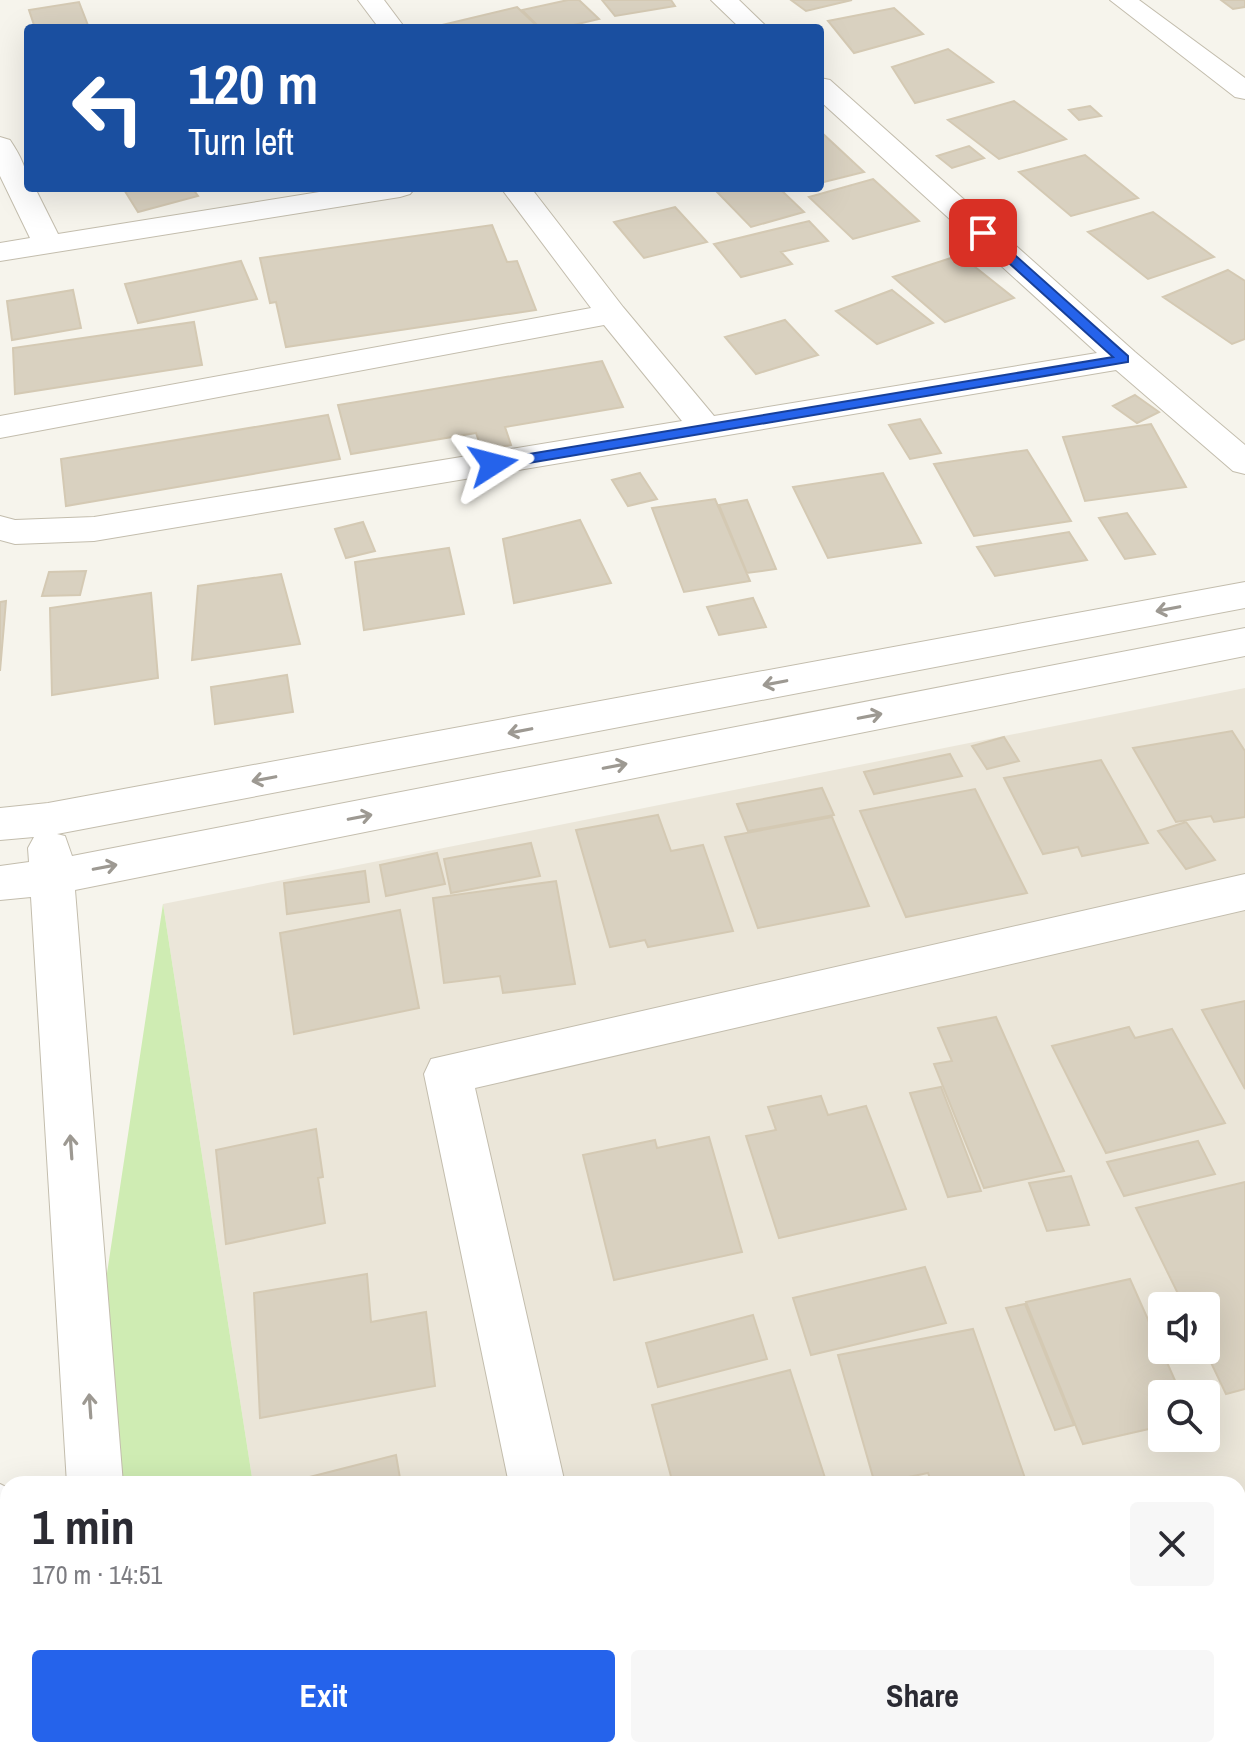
<!DOCTYPE html>
<html lang="en">
<head>
<meta charset="utf-8">
<style>
  :root { --surface:#fff; --page:#f7f7f7; --text:#2b2b33; --muted:#7c7c81; --accent:#2563eb }
  body { margin:0; font-family:"Archivo Narrow",sans-serif; background:var(--page); color:var(--text); height:100vh; display:flex; flex-direction:column; font-size:30px; white-space:nowrap }
  * { box-sizing:border-box; margin:0 }
  p { font-size:26px; color:var(--muted) }
  .icon { flex:none; width:44px; height:44px; fill:none; stroke:currentColor; stroke-width:2; stroke-linecap:round; stroke-linejoin:round }
  .map { position:relative; flex:1; overflow:hidden }
  .panel { position:absolute; left:0px; top:1476px; width:1246px; height:282px; display:flex; flex-direction:column; background:var(--surface); border-radius:24px 24px 0 0; box-shadow:0 8px 32px #0002 }
  .panel>* { flex:none }
  .banner { position:absolute; left:24px; top:24px; width:800px; height:168px; border-radius:8px; box-shadow:0 8px 32px #0002; background:#1a4fa0; color:#fff; overflow:hidden }
  .controls { position:absolute; left:1148px; top:1292px; display:grid; gap:16px }
  .controls a { display:grid; place-items:center; width:72px; height:72px; border-radius:8px; background:var(--surface); box-shadow:0 8px 32px #0002; font-size:40px }
  .pin { position:absolute; display:grid; place-items:center; width:68px; height:68px; color:#fff; margin:-34px; border-radius:16px; box-shadow:0 4px 12px #0006 }
  .me { position:absolute; width:88px; margin:-44px; rotate:81deg; stroke-linejoin:round; filter:drop-shadow(0 0 6px #0008) }
  .turn { display:flex; align-items:center; gap:28px; height:168px; padding:0 32px; font-size:36px }
  .turn .icon { width:104px; height:104px; stroke-width:2.5 }
  .turn b { display:block; font-size:56px; line-height:68px }
  .round { display:grid; place-items:center; flex:none; width:84px; height:84px; border-radius:8px; background:var(--page) }
  .head { display:flex; align-items:center; justify-content:space-between; height:136px; padding:0 32px }
  h1 { font-size:48px; font-weight:800; line-height:60px }
  .button { display:flex; gap:16px; margin-top:auto; padding:16px 32px }
  .button a { flex:1; height:92px; border-radius:8px; background:var(--accent); color:#fff; font-size:32px; font-weight:800; line-height:92px; text-align:center }
  .button a+a { background:var(--page); color:var(--text) }
  .map>svg:first-child { display:block }
</style>
</head>
<body>
<div class="map">
<svg width="1245" height="1757" viewBox="0 0 1245 1757">
  <rect width="100%" height="100%" fill="#f6f4ec"/>
  <path fill="#ebe6d9" fill-rule="evenodd" d="M1245 688V1757H296L295 1750H1238V1484H253L163 904ZM1162 1306H1206V1350H1162ZM1162 1394H1206V1438H1162Z"/>
  <path fill="#cfecb3" d="M163 904 253 1484H75Z
    M35 1750H295L296 1757H34Z"/>
  <path fill="#d9d1c0" stroke="#d4c9b3" stroke-width="2" d="M568 0H579L599 19 561 28H540L522 10Z
    M602 0H671L675 6 615 16Z
    M791 0H852L806 11Z
    M1221 0H1245V7L1233 9Z
    M79 2 89 28H35L29 10Z
    M517 7 539 28 438 26Z
    M894 8 923 34 854 53 828 21Z
    M948 49 993 82 915 103 892 67Z
    M1014 101 1066 139 999 159 948 120Z
    M1090 106 1101 116 1079 120 1069 110Z
    M820 131 864 172 820 183Z
    M969 146 984 158 952 168 937 156Z
    M1085 155 1138 198 1071 216 1019 172Z
    M873 179 919 221 853 239 809 197Z
    M123 188H192L198 196 138 212Z
    M730 188H779L804 212 751 227 717 192Z
    M675 207 707 242 644 258 614 222Z
    M1153 212 1214 257 1148 279 1088 232Z
    M809 221 828 241 781 252 792 264 741 277 714 244Z
    M492 225 507 262 517 261 536 310 286 347 276 302 270 303 260 258Z
    M960 255 1014 298 945 322 893 277Z
    M241 261 257 299 138 323 125 284Z
    M1228 270 1245 281V339L1232 344 1163 297Z
    M73 290 81 328 12 340 7 301Z
    M892 290 933 323 877 344 836 311Z
    M785 320 818 355 756 374 725 337Z
    M194 322 202 365 15 394 13 348Z
    M602 361 623 407 505 427 511 445 482 450 476 433 351 454 338 405Z
    M1135 395 1159 412 1137 423 1113 406Z
    M328 415 340 459 66 506 61 459Z
    M920 419 941 453 910 459 889 425Z
    M1151 424 1186 487 1085 501 1063 437Z
    M1027 450 1071 521 974 536 934 464Z
    M640 473 657 499 628 506 612 480Z
    M883 473 921 543 828 558 793 487Z
    M715 499 750 581 684 592 652 508Z
    M747 500 776 569 747 573 719 505Z
    M1127 513 1155 554 1125 559 1099 518Z
    M580 520 611 583 514 603 503 539Z
    M363 522 375 551 346 558 335 529Z
    M1069 532 1087 560 995 576 977 547Z
    M449 548 464 614 364 630 355 562Z
    M86 571 80 595 42 596 49 572Z
    M281 574 300 644 192 660 198 586Z
    M151 593 158 678 52 695 50 608Z
    M753 598 766 627 719 635 707 607Z
    M6 601 0 671V602Z
    M287 675 293 712 215 724 211 687Z
    M1232 731 1245 751V817L1214 822 1211 816 1176 822 1133 748Z
    M1004 737 1019 761 987 769 972 746Z
    M950 754 962 776 874 794 864 772Z
    M1101 760 1148 843 1082 856 1078 847 1043 854 1004 778Z
    M822 788 834 815 748 831 737 804Z
    M975 789 1027 893 906 917 860 811Z
    M658 815 671 851 703 845 733 931 648 947 645 940 610 947 576 830Z
    M832 817 869 906 758 928 725 837Z
    M1186 822 1215 860 1186 869 1158 831Z
    M531 843 540 876 451 893 444 859Z
    M437 853 445 884 386 896 380 865Z
    M365 871 369 902 287 914 284 883Z
    M556 881 575 984 503 993 500 976 444 983 433 898Z
    M400 910 419 1008 294 1034 280 933Z
    M1245 1001V1089L1202 1010Z
    M996 1017 1064 1171 984 1188 934 1064 952 1061 938 1028Z
    M1129 1027 1135 1038 1172 1029 1225 1123 1106 1153 1052 1046Z
    M941 1087 981 1191 948 1197 910 1093Z
    M821 1096 828 1115 866 1106 906 1209 779 1238 746 1136 776 1130 768 1107Z
    M316 1129 323 1177 318 1178 325 1223 226 1244 216 1150Z
    M709 1137 742 1252 614 1280 583 1155 655 1140 657 1148Z
    M1198 1141 1215 1174 1124 1196 1107 1162Z
    M1071 1176 1089 1225 1047 1231 1029 1183Z
    M1245 1182V1389L1226 1394 1205 1350 1206 1306H1184L1136 1208Z
    M925 1267 946 1323 811 1355 793 1298Z
    M367 1274 371 1322 426 1312 435 1386 260 1418 254 1293Z
    M1130 1279 1181 1394H1162V1402L1156 1404 1162 1426 1083 1444 1026 1302Z
    M1025 1304 1074 1425 1055 1430 1006 1308Z
    M753 1315 767 1359 658 1387 646 1343Z
    M973 1329 1027 1484H932L928 1473 875 1484 838 1355Z
    M790 1370 827 1484H673L652 1405Z
    M396 1455 401 1484H282Z
    M1245 1619V1757H1203L1200 1750H1238V1620Z
    M319 1750H524L525 1757H319Z
    M836 1750H952L954 1757H812Z
    M976 1750H1031L1034 1757H978Z
    M1063 1750H1132L1136 1757H1066Z
    M1147 1750H1197L1200 1757H1149Z"/>
  <g fill="none" stroke-linecap="round" stroke-linejoin="round">
    <g stroke="#c3bdad" stroke-width="2">
      <path id="minor" d="M358 0H384L405 28H379Z
        M711 0H739L768 28H740Z
        M1110 0H1139L1245 78V99L1235 97Z
        M820 78 830 80 1135 352 1245 445V474L1233 471 1116 370 94 541 15 544 0 540V516L15 520 94 517 682 421 604 325 0 438V416L591 308 501 188H531L623 307 714 416 1097 353 820 101Z
        M0 137 10 140C20 155 28 170 28 188H35L58 234 344 188H415L410 194 400 197 0 261V243L30 238 0 176Z
        M1245 582V608L57 834 65 836 72 856 1245 628V656L75 890 123 1484H67L31 897 0 900V866L29 862 28 848 34 837 0 840V808L48 803Z
        M1245 874V910L475 1088 565 1484H509L424 1074 431 1059Z
        M0 1484 8 1488V1709L0 1706Z
        M1245 1503V1561L1238 1563V1505Z
        M8 1720V1750H42L43 1757H0V1723Z
        M83 1750H145V1757H83Z
        M565 1750H627L629 1757H567Z"/>
    </g>
    <use href="#minor" fill="#fff" fill-rule="evenodd"/>
  </g>
  <defs><path id="oneway-shaft" d="M-6 0H5M1.5-3L5.5 0L1.5 3" fill="none" stroke-width="1.6" stroke-linecap="round" stroke-linejoin="round" transform="scale(2)"/></defs>
  <g stroke="#9d9992">
    <use href="#oneway-shaft" transform="translate(1168 609) rotate(169)"/>
    <use href="#oneway-shaft" transform="translate(775 683) rotate(169)"/>
    <use href="#oneway-shaft" transform="translate(870 716) rotate(-11)"/>
    <use href="#oneway-shaft" transform="translate(520 731) rotate(169)"/>
    <use href="#oneway-shaft" transform="translate(615 766) rotate(-11)"/>
    <use href="#oneway-shaft" transform="translate(264 779) rotate(169)"/>
    <use href="#oneway-shaft" transform="translate(360 817) rotate(-11)"/>
    <use href="#oneway-shaft" transform="translate(105 867) rotate(-11)"/>
    <use href="#oneway-shaft" transform="translate(71 1147) rotate(-94)"/>
    <use href="#oneway-shaft" transform="translate(90 1406) rotate(-94)"/>
  </g>
  <path fill="#2563eb" stroke="#184099" stroke-width="2" d="M979 231H988L1128 356V362L493 469 485 464 493 460 1113 357 979 236Z"/>
</svg>
<div class="controls">
<a><svg class="icon" aria-label="sound" viewBox="0 0 24 24"><path d="M4 9h4l5-4v14l-5-4H4zM17 9q2 3 0 6"/></svg></a>
<a><svg class="icon" aria-label="search" viewBox="0 0 24 24"><circle cx="10" cy="10" r="6"/><path d="M15 15l6 6"/></svg></a>
</div>
<div class="pin" style="left:983px;top:233px;background:#d93025"><svg class="icon" aria-label="arrive" viewBox="0 0 24 24"><path d="M6 21V4h12l-3 4 3 4H6"/></svg></div>
<svg class="me" style="left:493px;top:464px" viewBox="-20 -20 40 40"><path d="M0-17L14 15 0 8-14 15z" fill="#2563eb" stroke="#fff" stroke-width="4"/></svg>
<div class="banner">
<div class="turn"><svg class="icon" aria-label="left" viewBox="0 0 24 24"><path d="M17 20v-9H6M10 6l-5 5 5 5"/></svg><div><b>120 m</b>Turn left</div></div>
</div>
<section class="panel">
<div class="head"><div><h1>1 min</h1><p>170 m · 14:51</p></div><a class="round"><svg class="icon" aria-label="close" viewBox="0 0 24 24"><path d="M6 6l12 12M18 6L6 18"/></svg></a></div>
<div class="button"><a>Exit</a><a>Share</a></div>
</section>
</div>
</body>
</html>
